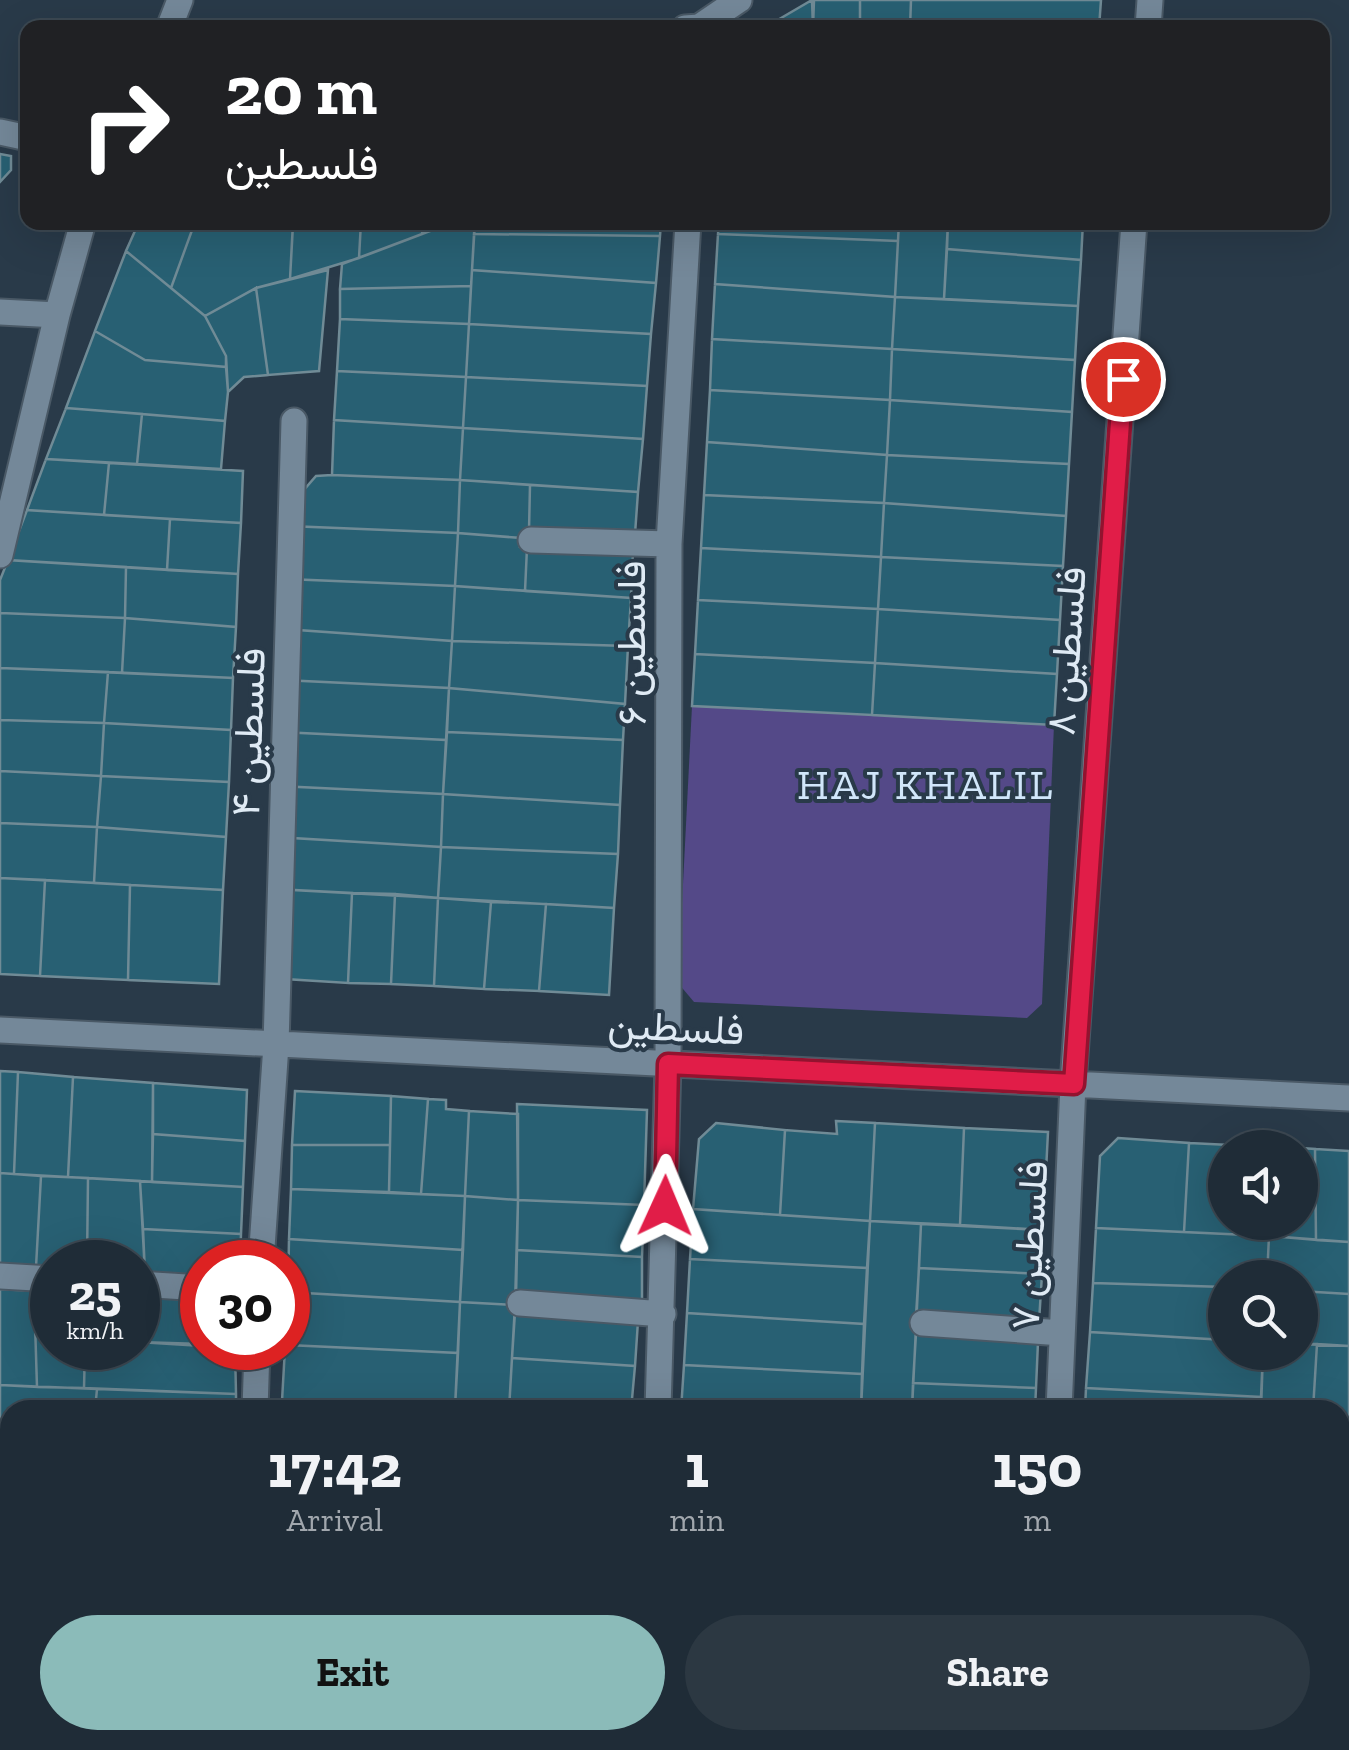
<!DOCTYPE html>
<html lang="en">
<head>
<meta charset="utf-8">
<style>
  :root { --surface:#1f2c37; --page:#2c3842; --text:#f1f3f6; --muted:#a1a7ad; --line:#3c4852; --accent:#8bbbb9 }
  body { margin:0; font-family:"Zilla Slab",Vazirmatn,serif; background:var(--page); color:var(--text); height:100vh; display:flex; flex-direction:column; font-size:38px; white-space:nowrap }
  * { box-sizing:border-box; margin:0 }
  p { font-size:32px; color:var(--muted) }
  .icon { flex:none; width:55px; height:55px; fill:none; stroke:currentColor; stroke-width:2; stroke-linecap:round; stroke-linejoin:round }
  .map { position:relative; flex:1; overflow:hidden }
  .drawer { position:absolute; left:0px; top:1400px; width:1350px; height:350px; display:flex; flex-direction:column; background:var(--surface); border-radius:30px 30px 0 0; box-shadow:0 10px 40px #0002,0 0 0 2px var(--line) }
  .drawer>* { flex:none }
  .hud { position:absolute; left:20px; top:20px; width:1310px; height:210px; border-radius:20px; box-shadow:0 10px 40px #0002,0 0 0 2px var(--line); background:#202124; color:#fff; overflow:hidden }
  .buttons { position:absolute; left:1208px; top:1130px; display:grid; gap:20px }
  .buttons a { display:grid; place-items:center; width:110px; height:110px; border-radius:50%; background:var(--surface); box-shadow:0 10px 40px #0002,0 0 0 2px var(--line); font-size:50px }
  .speed { position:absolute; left:30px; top:1240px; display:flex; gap:20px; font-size:50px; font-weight:700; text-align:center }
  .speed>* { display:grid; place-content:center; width:130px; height:130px; border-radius:50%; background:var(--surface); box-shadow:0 10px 40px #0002,0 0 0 2px var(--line); line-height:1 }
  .speed small { font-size:25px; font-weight:400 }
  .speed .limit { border:15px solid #d22; background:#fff; color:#111 }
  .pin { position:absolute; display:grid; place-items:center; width:85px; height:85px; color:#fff; margin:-42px; border:5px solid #fff; border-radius:50%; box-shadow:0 2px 10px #0007 }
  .me { position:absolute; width:110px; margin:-55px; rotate:1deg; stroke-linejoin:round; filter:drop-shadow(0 0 8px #0008) }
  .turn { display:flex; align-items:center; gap:35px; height:210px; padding:0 40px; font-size:45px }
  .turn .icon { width:130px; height:130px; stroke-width:2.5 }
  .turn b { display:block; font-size:70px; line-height:85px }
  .eta { display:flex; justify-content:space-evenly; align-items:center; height:170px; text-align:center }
  .eta b { font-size:60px; font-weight:800; line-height:70px }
  .button { display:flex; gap:20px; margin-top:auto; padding:20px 40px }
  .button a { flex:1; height:115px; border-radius:60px; background:var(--accent); color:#111; font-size:40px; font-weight:800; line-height:115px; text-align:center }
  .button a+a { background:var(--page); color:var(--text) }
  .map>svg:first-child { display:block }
</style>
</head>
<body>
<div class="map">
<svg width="1349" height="1750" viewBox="0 0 1349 1750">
  <rect width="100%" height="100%" fill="#293a49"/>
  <path fill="#544988" d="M692 706 1054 725 1042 1004 1027 1018 694 1002 678 983Z"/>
  <path fill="#286073" stroke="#708b96" stroke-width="2.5" d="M812 0 813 28H764Z
    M814 0H860V28H813Z
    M860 0H911L910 28H860Z
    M911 0H1101L1099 28H910Z
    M0 154 11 156V170L0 182Z
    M139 222H195L171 288 126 251Z
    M195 222 293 225 290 279 256 288 205 316 171 288Z
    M293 222H361L359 258 290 279Z
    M361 222H423L422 234 359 258Z
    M423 222H454L422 234Z
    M454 222H475L471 286 340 289 342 264Z
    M475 222H661L660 236 474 234Z
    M719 222H899L898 241 718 234Z
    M899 222H948L944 299 895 297Z
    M948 222H1083L1081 260 947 249Z
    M474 234 660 236 656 283 472 270Z
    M718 234 898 241 895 297 715 284Z
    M947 249 1081 260 1078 306 944 299Z
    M126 251 205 316 226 356V367L145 360 95 331Z
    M328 270 319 371 268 375 256 288Z
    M472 270 656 283 651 334 469 324Z
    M715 284 895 297 892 349 712 339Z
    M471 286 469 324 340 319V289Z
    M256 288 268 375 244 377 228 392 226 356 205 316Z
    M895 297 1078 306 1075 360 892 349Z
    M340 319 469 324 466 377 337 371Z
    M469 324 651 334 647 386 466 377Z
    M95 331 145 360 226 367 228 392 225 421 66 408Z
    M712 339 892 349 890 400 710 390Z
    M892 349 1075 360 1072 412 890 400Z
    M337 371 466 377 463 428 334 420Z
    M466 377 647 386 643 439 463 428Z
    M710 390 890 400 887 455 707 442Z
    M890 400 1072 412 1069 464 887 455Z
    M66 408 142 414 137 464 46 459Z
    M142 414 225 421 221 469 137 464Z
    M334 420 463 428 460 480 332 475Z
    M463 428 643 439 638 492 460 480Z
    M707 442 887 455 884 503 704 495Z
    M887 455 1069 464 1066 516 884 503Z
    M46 459 109 463 104 515 27 510Z
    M109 463 243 471 241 523 104 515Z
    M332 475 460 480 458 533 289 526 290 506 316 476Z
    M460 480 530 485 529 531H523L521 538 458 533Z
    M530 485 638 492 635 534 529 531Z
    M704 495 884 503 881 557 701 548Z
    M884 503 1066 516 1063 566 881 557Z
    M27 510 170 519 167 570 8 560Z
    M170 519 241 523 238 574 167 570Z
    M289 526 458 533 455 586 287 579Z
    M458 533 521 538 520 547 527 548 525 591 455 586Z
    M527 548 633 552 631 598 525 591Z
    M701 548 881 557 878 609 698 600Z
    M881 557 1063 566 1060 620 878 609Z
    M8 560 126 567 125 618 0 613V580Z
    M126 567 238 574 236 627 125 618Z
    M287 579 455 586 452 641 284 629Z
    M455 586 631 598 628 646 452 641Z
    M698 600 878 609 875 663 695 654Z
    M878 609 1060 620 1057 674 875 663Z
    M0 613 125 618 122 673 0 668Z
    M125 618 236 627 233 678 122 673Z
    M284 629 452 641 449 688 283 680Z
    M452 641 628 646 625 704 449 688Z
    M695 654 875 663 872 715 692 706Z
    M875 663 1057 674 1054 725 872 715Z
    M0 668 108 672 104 723 0 720Z
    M108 672 233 678 231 730 104 723Z
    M283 680 449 688 446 740 281 732Z
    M449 688 625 704 623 740 447 732Z
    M0 720 104 723 101 776 0 771Z
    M104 723 231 730 229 782 101 776Z
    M281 732 446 740 443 794 279 786Z
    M447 732 623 740 620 805 443 794Z
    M0 771 101 776 97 827 0 823Z
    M101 776 229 782 226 837 97 827Z
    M279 786 443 794 441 847 276 837Z
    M443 794 620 805 618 854 441 847Z
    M0 823 97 827 94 883 0 878Z
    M97 827 226 837 223 890 94 883Z
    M276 837 441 847 438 898 275 889Z
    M441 847 618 854 614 908 438 898Z
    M0 878 45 880 40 976 0 974Z
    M45 880 130 885 128 980 40 976Z
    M130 885 223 890 219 984 128 980Z
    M275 889 352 893 348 983 285 979Z
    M352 893 395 894 391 984 348 983Z
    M395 894 438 898 434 986 391 984Z
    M438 898 491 902 484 989 434 986Z
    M491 902 546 904 539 991 484 989Z
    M546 904 614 908 609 995 539 991Z
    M0 1071 18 1072 14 1174 0 1173Z
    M18 1072 73 1077 68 1177 14 1174Z
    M73 1077 153 1083 152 1182 68 1177Z
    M153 1083 247 1090 245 1141 153 1134Z
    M295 1091 391 1096 390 1145H292Z
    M391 1096 428 1099 421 1194 389 1192Z
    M428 1099 446 1100V1109L469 1111 465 1196 421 1194Z
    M517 1104 647 1110 644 1205 518 1200Z
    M469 1111 518 1114V1200L465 1196Z
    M836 1121 875 1123 870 1221 780 1215 785 1130 837 1134Z
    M716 1123 785 1130 780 1215 693 1209 699 1139Z
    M875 1123 964 1128 960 1225 870 1221Z
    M964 1128 1048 1132 1043 1230 960 1225Z
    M153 1134 245 1141 243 1187 152 1182Z
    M1118 1138 1189 1143 1184 1232 1096 1228 1100 1156Z
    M1189 1143 1273 1147 1225 1148V1222H1270L1269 1236 1184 1232Z
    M292 1145H390L389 1192 291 1189Z
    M1300 1148 1315 1149 1316 1240 1269 1236 1270 1222H1300Z
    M1315 1149 1349 1151V1242L1316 1240Z
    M0 1173 41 1176 36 1267 0 1265Z
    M41 1176 88 1178 87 1262H52V1268L36 1267Z
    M88 1178 140 1181 145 1274 138 1273V1262H87Z
    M140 1181 243 1187 241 1234 143 1229Z
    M291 1189 465 1196 463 1250 289 1239Z
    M465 1196 518 1200 515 1305 460 1302Z
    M518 1200 644 1205 642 1257 517 1250Z
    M693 1209 870 1221 867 1268 690 1259Z
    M870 1221 921 1224 912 1410H861Z
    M921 1224 1043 1230 1042 1274 919 1268Z
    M1096 1228 1269 1236 1267 1278H1225V1287L1093 1283Z
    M143 1229 241 1234 240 1262H202V1277L145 1274Z
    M1269 1236 1349 1242V1294L1300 1291V1278H1267Z
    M289 1239 463 1250 460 1302 288 1292Z
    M517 1250 642 1257V1303L516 1297Z
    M690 1259 867 1268 864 1324 687 1313Z
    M919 1268 1042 1274 1039 1322 916 1316Z
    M1093 1283 1225 1287V1340L1090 1332Z
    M0 1289 34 1291 37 1387 0 1385Z
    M34 1291 52 1292V1348H85L84 1388 37 1387Z
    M1300 1291 1349 1294V1346L1300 1344Z
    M288 1292 460 1302 458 1353 288 1345Z
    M138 1296 202 1300V1344L138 1342Z
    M460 1302 515 1305 509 1410 455 1408Z
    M515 1312 638 1321 635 1366 512 1358Z
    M687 1313 864 1324 862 1374 684 1365Z
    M1090 1332 1225 1340V1352H1263L1261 1397 1086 1388Z
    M916 1334 1038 1342 1036 1388 913 1383Z
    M138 1342 235 1348 236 1394 84 1388 85 1348H138Z
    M1300 1344H1317L1313 1410H1261L1263 1352H1300Z
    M1317 1344 1349 1346V1442H1340V1410H1313Z
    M288 1345 458 1353 455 1408 282 1401 285 1348Z
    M512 1358 635 1366 631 1410H509Z
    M684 1365 862 1374 861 1410H681Z
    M913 1383 1036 1388 1035 1410H912Z
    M0 1385 97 1389 95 1410H10V1460L0 1459Z
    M1086 1388 1261 1397V1410H1085Z
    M97 1389 236 1394V1410H95Z
    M282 1401 455 1408 282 1410Z
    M1340 1461H1349V1557L1340 1556Z
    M0 1477 10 1479V1547L0 1545Z
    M0 1545 10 1547V1599L0 1597Z
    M1340 1556 1349 1557V1608L1340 1607Z
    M0 1597 10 1599V1655L0 1653Z
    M1340 1607 1349 1608V1650H1340Z
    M0 1653 10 1655V1703L0 1701Z
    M1340 1677H1348L1342 1750H1291L1292 1740H1340Z
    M1348 1677 1349 1750H1342Z
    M0 1701 10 1703V1740H24L22 1750H0Z
    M90 1740H139L137 1750H88Z
    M139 1740H185L184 1750H137Z
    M185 1740H244L243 1750H184Z
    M244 1740H288L287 1750H243Z
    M288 1740H345L343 1750H287Z
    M345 1740H393L391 1750H343Z
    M393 1740H439V1750H391Z
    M439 1740H500L498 1750H439Z
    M500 1740H549L547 1750H498Z
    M549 1740H640L638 1750H547Z
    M640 1740H691L689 1750H638Z
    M691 1740H705L724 1741 723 1750H689Z
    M793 1740H840V1746L793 1744Z
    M840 1740H895L894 1749 840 1746Z
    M895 1740H944L943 1750 894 1749Z
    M944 1740H993L992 1750H943Z
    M993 1740H1044L1043 1750H992Z
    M1044 1740H1091L1090 1750H1043Z
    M1091 1740H1145L1144 1750H1090Z
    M1145 1740H1194V1750H1144Z
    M1194 1740H1242V1750H1194Z
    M1242 1740H1292L1291 1750H1242Z
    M724 1741 741 1742 770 1743 769 1750H723Z
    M770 1743 793 1744 815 1745 814 1750H769Z
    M815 1745 840 1746 862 1748 814 1750Z"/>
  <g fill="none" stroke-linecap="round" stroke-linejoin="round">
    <g stroke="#4a5966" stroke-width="29">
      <path id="street" d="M169 28 180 0
        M685 28 699 27 739 0
        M1148 28 1150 0
        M0 132 28 138
        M0 312 57 315
        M531 540 669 544
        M0 555 57 315 83 222
        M0 1030 1349 1098
        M261 1262 276 1045 294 421
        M0 1276 52 1279
        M138 1284 202 1288
        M520 1303 663 1314
        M923 1323 1062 1333
        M255 1410 257 1348
        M658 1410 668 1064 669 544 688 222
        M1059 1410 1073 1084 1134 222
        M1340 1450 1349 1451
        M0 1466 10 1467
        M42 1750 43 1740"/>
    </g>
    <use href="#street" stroke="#748899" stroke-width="25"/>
  </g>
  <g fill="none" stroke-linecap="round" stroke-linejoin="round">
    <g stroke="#92132f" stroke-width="25">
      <path id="route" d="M665 1206 668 1064 1074 1084 1123 379"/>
    </g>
    <use href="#route" stroke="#e11d48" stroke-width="18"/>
  </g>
  <g text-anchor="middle" stroke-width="8" stroke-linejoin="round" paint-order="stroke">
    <g font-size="40" fill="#dfeaf4" stroke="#293a49">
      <text transform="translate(631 643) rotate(-90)" y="14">فلسطین ۶</text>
      <text transform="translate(1066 651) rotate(-86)" y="14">فلسطین ۸</text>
      <text transform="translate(248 732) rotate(-88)" y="14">فلسطین ۴</text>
      <text transform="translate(676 1027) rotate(3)" y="14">فلسطین</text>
      <text transform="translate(1029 1245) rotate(-87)" y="14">فلسطین ۷</text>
    </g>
    <g font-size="42" letter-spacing="2.5" fill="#d1e6fa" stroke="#293a49">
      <text x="926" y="799">HAJ KHALIL</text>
    </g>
  </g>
</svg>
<div class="buttons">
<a><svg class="icon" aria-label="sound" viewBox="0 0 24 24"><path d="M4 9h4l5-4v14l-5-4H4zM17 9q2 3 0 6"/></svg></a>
<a><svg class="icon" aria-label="search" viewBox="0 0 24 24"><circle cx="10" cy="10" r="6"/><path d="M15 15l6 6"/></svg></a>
</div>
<div class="speed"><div>25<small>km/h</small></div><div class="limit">30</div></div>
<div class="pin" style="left:1123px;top:379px;background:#d93025"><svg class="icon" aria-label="arrive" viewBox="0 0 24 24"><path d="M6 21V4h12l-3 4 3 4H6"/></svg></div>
<svg class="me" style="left:665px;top:1206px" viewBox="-20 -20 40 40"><path d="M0-17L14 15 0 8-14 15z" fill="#e11d48" stroke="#fff" stroke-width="4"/></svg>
<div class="hud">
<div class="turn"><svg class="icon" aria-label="right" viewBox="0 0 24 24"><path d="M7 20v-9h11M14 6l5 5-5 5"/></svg><div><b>20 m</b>فلسطین</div></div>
</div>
<section class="drawer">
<div class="eta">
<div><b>17:42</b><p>Arrival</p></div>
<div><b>1</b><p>min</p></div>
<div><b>150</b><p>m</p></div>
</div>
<div class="button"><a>Exit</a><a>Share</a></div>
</section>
</div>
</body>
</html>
